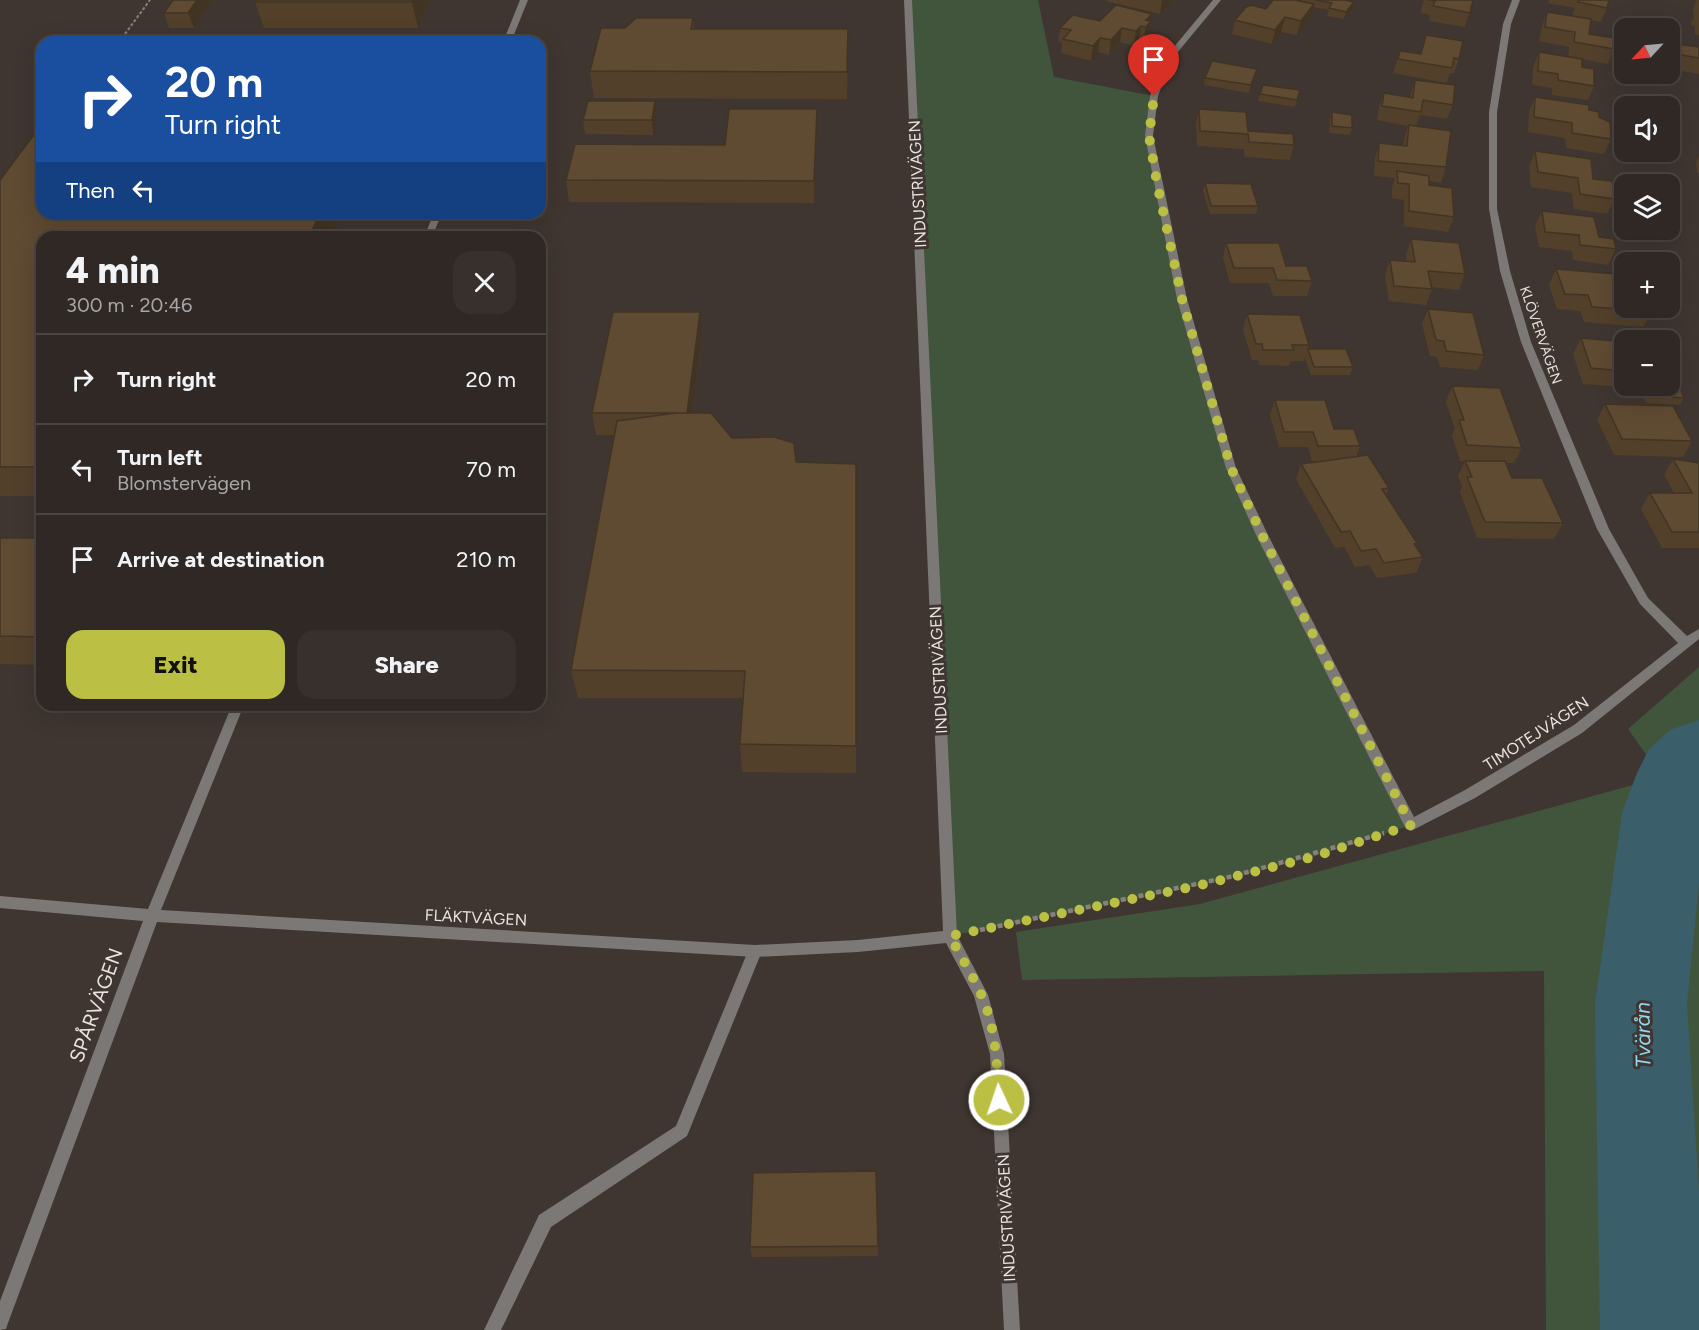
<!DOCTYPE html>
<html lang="en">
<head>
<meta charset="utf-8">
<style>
  :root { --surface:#2f2825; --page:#37302d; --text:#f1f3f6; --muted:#a7a6a7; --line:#4a4442; --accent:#bbc045 }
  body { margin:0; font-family:Figtree,sans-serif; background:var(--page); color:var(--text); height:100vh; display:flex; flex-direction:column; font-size:22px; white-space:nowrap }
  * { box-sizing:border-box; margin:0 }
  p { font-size:20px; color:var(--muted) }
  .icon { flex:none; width:33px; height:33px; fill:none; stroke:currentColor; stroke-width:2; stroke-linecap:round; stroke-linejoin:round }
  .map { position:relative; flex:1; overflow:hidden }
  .details { position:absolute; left:36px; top:231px; width:510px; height:480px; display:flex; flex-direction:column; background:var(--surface); border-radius:18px; box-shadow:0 6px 24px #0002,0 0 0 2px var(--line) }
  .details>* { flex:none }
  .hud { position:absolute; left:36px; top:36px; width:510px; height:183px; border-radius:18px; box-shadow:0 6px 24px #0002,0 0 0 2px var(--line); background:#1a4fa0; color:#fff; overflow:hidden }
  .needle { width:39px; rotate:244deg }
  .fabs { position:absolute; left:1614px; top:18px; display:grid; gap:12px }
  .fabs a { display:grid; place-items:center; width:66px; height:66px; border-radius:12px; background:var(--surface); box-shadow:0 6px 24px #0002,0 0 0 2px var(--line); font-size:30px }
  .pin { position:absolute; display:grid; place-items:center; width:51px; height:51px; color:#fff; margin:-62px -26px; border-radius:50% 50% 50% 0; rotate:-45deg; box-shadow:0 0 6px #0007 }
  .pin .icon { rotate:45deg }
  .me { position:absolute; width:66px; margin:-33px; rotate:357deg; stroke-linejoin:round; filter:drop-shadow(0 0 4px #0008) }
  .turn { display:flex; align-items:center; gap:21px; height:126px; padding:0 30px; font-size:27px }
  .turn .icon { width:78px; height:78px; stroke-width:2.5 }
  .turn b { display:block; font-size:42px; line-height:51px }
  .then { display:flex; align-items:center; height:57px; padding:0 30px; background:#0003; gap:12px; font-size:22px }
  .round { display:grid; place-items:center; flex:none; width:63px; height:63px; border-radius:18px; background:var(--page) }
  .overview { display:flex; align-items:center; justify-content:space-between; height:102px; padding:0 30px }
  h1 { font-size:36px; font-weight:800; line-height:45px }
  .primary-button { display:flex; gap:12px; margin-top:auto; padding:12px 30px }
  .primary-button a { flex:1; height:69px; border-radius:18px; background:var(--accent); color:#111; font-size:24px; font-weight:800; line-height:69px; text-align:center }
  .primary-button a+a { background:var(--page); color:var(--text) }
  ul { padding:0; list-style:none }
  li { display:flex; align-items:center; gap:18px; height:90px; padding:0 30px; border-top:2px solid var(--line) }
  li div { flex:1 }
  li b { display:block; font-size:22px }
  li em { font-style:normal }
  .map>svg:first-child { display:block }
</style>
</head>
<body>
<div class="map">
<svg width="1699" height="1330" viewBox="0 0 1699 1330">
  <rect width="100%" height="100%" fill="#3f3631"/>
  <path fill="#41553d" d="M908 0H1038L1054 77 1154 96 1149 136 1182 299 1231 468 1411 825 1313 857 1197 886 950 936Z
    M1699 667V1330H1694L1684 1011 1689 814 1675 795 1641 1004 1645 1330H1546L1544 971 1022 980 1016 932 1200 904 1662 777 1628 729Z"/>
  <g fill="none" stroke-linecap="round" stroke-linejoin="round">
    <path fill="#3a5f6b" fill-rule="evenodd" d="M1699 720V882L1687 1004 1699 1191V1330H1600L1595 1004 1622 813 1637 773 1649 749 1670 730Z"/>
    <path stroke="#88807c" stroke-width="2" stroke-dasharray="3 2" stroke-linecap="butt" d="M119 42 150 0"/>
    <path stroke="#88807c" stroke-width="4.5" stroke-dasharray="5 4" stroke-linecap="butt" d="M980 930 1234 876 1384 833"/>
    <path fill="#7b7875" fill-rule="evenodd" d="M755 945 760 947 762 951 687 1136 551 1227 501 1330H484L539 1215 676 1126 748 951 750 947Z"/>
    <path fill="#7b7875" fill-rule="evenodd" d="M520 0H528L511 42H503Z
      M904 0H912L957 935 988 995 1004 1054 1020 1330H1004L990 1054 974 996 946 943 858 952 755 957 157 922 8 1323 6 1329 0 1330V1301L143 921 0 908V896L148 909 232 705H244L161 910 755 945 858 940 943 931Z
      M1213 0H1221L1172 59 1158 96 1153 136 1187 299 1236 468 1269 537 1414 817 1465 790 1574 725 1678 643 1640 604 1597 529 1521 342 1500 271 1489 209V112L1503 24 1512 0H1520L1511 24 1497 112V209L1510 271 1531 342 1609 529 1648 598 1687 636 1699 629V639L1582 733 1475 798 1411 831 1406 829 1257 537 1226 468 1177 299 1145 136 1150 96 1164 59Z
      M434 213H442L432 237H424Z"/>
  </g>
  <path fill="#52402b" d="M173 0H212L194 28H169L164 13Z
    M256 0H430L418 28H264L255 2Z
    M1106 0H1173L1160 14 1106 1Z
    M1302 0H1345L1352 9 1344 19 1327 16 1329 10 1313 7 1310 19 1297 35 1281 32 1272 44 1232 34 1235 20 1266 9 1302 2Z
    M1424 0H1473L1465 27 1429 21 1430 15 1420 13Z
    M1549 0H1609L1607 8 1601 22 1591 20 1589 34 1614 49 1608 64 1582 59V67L1594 86 1588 100 1552 95V88L1532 85 1533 67 1539 52 1568 57 1569 47 1539 41 1542 26 1547 12 1572 16 1575 8 1548 3Z
    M1697 0H1699V35L1695 34V26H1692L1691 22 1694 17 1693 9Z
    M1152 14 1149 36 1144 41 1139 40 1134 46 1120 42 1109 55 1098 52 1091 61 1061 53 1062 43 1058 42 1060 28Z
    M693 18 694 29H848L847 99 594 98 590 71 625 28Z
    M1426 35 1459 59 1454 73H1450L1447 83 1393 73 1400 51 1420 54Z
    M1670 43 1699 47V46V74L1670 69Z
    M1256 77 1249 93 1204 85 1205 78Z
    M1415 80 1453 105 1447 119 1420 115 1416 126 1446 167 1441 183 1429 181V185L1454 217 1448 232 1404 226V200L1392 198V187L1395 178 1374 176 1375 158 1379 143 1403 146 1404 140 1408 126 1377 120 1379 108 1384 93 1410 97Z
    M1263 85 1300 90 1295 107 1258 101Z
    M1535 97 1589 110 1599 117 1611 139 1604 154 1566 148 1565 138 1528 132 1529 112Z
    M1199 109 1248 131 1294 145 1290 160 1245 157 1244 149 1197 146 1196 124Z
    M1332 112 1352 128 1350 135 1329 133 1330 120Z
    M657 116 653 135 585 134 583 120Z
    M817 131 814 203 569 202 566 180Z
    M1535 151 1593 179 1615 199 1607 214 1574 209 1572 193 1531 187 1529 167Z
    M1699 156V173H1697L1696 162Z
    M0 180 42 237V496H0Z
    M1205 183 1258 206 1256 214H1210L1203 191Z
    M1542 211 1599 237 1616 249 1608 265 1573 260 1572 251 1539 247 1535 226Z
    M1411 239 1465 274 1459 290 1431 287 1432 289 1426 305 1389 301 1385 275 1390 260 1407 262 1406 255Z
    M1226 243 1286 266 1312 281 1307 296H1273L1269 283H1230L1223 258Z
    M1556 269 1624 308 1652 311 1643 327 1584 322 1580 311 1557 309 1549 285Z
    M1428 309 1484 355 1478 370 1440 367 1437 357 1430 356 1422 324Z
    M700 312 702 335 692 413 732 438 796 462 856 464V773L742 772 740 744 743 698H578L571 670 615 435H596L592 413Z
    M1247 314 1309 345 1308 349 1353 367 1350 375H1311L1305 358 1304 361H1291L1289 366 1259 365 1258 360H1252L1243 330Z
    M1581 338 1624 342V386H1637L1636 388 1583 384 1573 354Z
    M1452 386 1522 448 1514 463H1506L1512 478 1563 523 1554 539 1477 538 1460 492 1462 487 1458 476 1465 461H1460L1452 435 1455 429 1446 402Z
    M1640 386H1670L1684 398 1680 405 1646 403 1639 387Z
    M1275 400 1334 429 1360 446 1356 457 1389 488 1386 495 1423 557 1416 573 1377 578 1369 565 1355 567 1344 547 1335 548 1296 479 1301 464 1323 461H1312L1308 447H1279L1270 415Z
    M1605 404 1692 441 1683 457 1614 455 1597 420Z
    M1673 459 1699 463V548H1662L1641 509 1650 493H1674L1664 475Z
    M0 538H42V665L0 664Z
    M878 1246V1256L752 1257 750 1247Z"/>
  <path fill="#423423" d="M197 0H212L194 28 188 13Z
    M413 0H430L418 28 412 2Z
    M1162 0H1173L1160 14Z
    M1354 2 1352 9 1344 19 1346 12Z
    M1314 4 1310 19 1297 35 1301 21Z
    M1152 14 1149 36 1144 41 1146 20Z
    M1285 17 1281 32 1272 44 1275 30Z
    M1141 26 1139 40 1134 46 1136 31Z
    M1122 28 1120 42 1109 55 1111 40Z
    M1100 38 1098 52 1091 61 1093 46Z
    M1257 69 1256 77 1249 93 1251 85Z
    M655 101 657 116 653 135 652 120Z
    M817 109V131L814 203V181Z
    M320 213H342L331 237H309Z
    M700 312 702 335 689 436 686 413Z"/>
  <path fill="#5f4a32" stroke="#423423" stroke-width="1.5" d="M173 0H197L188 13H164Z
    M256 0H413L412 2H255Z
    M1273 0H1295L1314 4 1301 21 1285 17 1275 30 1235 20 1246 7 1251 5 1266 9Z
    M1315 0H1345L1354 2 1346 12 1329 8 1332 3Z
    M1429 0H1473L1470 13 1433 6 1435 1Z
    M1579 0H1609L1607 8 1578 2Z
    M1116 5 1152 14 1146 20 1151 21 1146 27 1141 26 1136 31 1122 28 1111 40 1100 38 1093 46 1063 39 1071 30 1060 28 1073 15 1100 21Z
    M1547 12 1591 19 1589 34 1615 38 1614 49 1574 42 1575 32 1545 27Z
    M636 18H693L691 29H848L847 72 590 71 601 28H625Z
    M1426 35 1463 41 1459 59 1454 58 1452 68 1398 59 1400 51 1421 54Z
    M1670 43 1699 47V58L1671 53Z
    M1539 52 1582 59V67L1594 69V86L1558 80V74L1538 71Z
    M1212 61 1257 69 1251 85 1205 78Z
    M1415 80 1455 85 1453 105 1423 100 1421 112 1382 106 1384 93 1413 98Z
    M1263 85 1300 90 1297 100 1260 94Z
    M1535 97 1589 105V110L1599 112V117L1610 122 1611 139 1572 133V123L1534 117Z
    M588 101H655L652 120H583Z
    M729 109H817L814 181 566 180 575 144 725 145Z
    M1199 109 1246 112 1248 131 1293 134 1294 145 1249 142 1248 134 1200 131Z
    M1332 112 1352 115V128L1332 126Z
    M42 124V213H320L309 237H42V467H0V180Z
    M1409 125 1451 131 1446 167 1378 161 1379 143 1407 146Z
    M1535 151 1591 159 1593 179 1612 181 1615 199 1580 194 1578 178 1538 172Z
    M1397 171 1429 176V185L1452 188 1454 217 1409 211V184L1398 183Z
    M1205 183 1251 184 1258 206H1211Z
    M1542 211 1594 217 1599 237 1614 239 1616 249 1580 245 1579 235 1545 232Z
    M1411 239 1459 243 1465 274 1428 271 1432 289 1394 286 1390 260 1415 262Z
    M1226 243H1279L1286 266H1307L1312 281 1277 280 1273 268H1234Z
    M1556 269 1616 274 1624 296V308H1650L1652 311 1592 307 1588 295 1565 294Z
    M1428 309 1473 313 1484 355 1446 351 1444 341 1436 340Z
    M613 312H700L687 413H592Z
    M1247 314 1300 315 1309 345H1292L1294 350H1263L1262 344H1256Z
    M1581 338 1624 342V371L1591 368Z
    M1308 349H1346L1353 367H1314Z
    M1670 381H1677L1684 398 1650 395 1646 386H1670Z
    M1452 386 1500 388 1522 448 1467 445 1459 420H1464Z
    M1275 400H1325L1334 429H1354L1360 446H1318L1313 432H1284Z
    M1605 404 1673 406 1692 441 1622 439Z
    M676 413H711L732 438 774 437 794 443 796 462 856 464V746L740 744 745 671 571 670 617 421Z
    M1368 455 1389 488 1382 489 1417 543 1414 544 1423 557 1384 563 1376 549 1361 551 1350 531 1341 532 1301 464Z
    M1673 459 1699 463V532H1672L1650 493H1692Z
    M1465 461H1505L1512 478H1542L1563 523 1485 522 1467 477H1472Z
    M0 538H42V637L0 636Z
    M876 1171 878 1246 750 1247 753 1173Z"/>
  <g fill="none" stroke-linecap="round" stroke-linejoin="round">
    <path stroke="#bbc045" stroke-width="10" stroke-dasharray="0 18" d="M999 1100C997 1064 996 1027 981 994 972 974 960 955 950 936L1197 886 1313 857 1411 825 1263 537 1231 468 1182 299 1157 183 1149 136 1154 96"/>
  </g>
  <g text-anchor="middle" stroke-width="6" stroke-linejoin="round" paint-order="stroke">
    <g font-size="14" fill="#eae4e2" stroke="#3f3631">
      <text transform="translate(1541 335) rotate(71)" y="5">KLÖVERVÄGEN</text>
    </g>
    <g font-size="16" fill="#eae4e2" stroke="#3f3631">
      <text transform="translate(917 184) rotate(-93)" y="6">INDUSTRIVÄGEN</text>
      <text transform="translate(938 670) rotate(-93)" y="6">INDUSTRIVÄGEN</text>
      <text transform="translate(1536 733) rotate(-33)" y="6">TIMOTEJVÄGEN</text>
      <text transform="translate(476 917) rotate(3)" y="6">FLÄKTVÄGEN</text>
      <text transform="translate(1006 1218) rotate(-93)" y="6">INDUSTRIVÄGEN</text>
    </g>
    <g font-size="20" fill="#eae4e2" stroke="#3f3631">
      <text transform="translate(96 1005) rotate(-70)" y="7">SPÅRVÄGEN</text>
    </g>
    <g font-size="21" font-style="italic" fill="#93d8ee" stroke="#3f3631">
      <text transform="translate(1643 1035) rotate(-91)" y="7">Tvärån</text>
    </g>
  </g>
</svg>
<div class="fabs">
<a><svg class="needle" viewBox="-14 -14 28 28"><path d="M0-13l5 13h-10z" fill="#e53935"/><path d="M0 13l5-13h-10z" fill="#a7a6a7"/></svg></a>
<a><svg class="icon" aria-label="sound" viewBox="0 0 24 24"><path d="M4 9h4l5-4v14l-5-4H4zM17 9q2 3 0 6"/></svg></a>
<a><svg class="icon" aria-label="layers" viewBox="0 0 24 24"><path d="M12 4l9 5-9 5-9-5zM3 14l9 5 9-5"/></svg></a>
<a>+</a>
<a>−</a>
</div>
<div class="pin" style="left:1154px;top:96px;background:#d93025"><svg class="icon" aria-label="arrive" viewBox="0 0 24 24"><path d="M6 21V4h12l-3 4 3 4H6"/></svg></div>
<svg class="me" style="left:999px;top:1100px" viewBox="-20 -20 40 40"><circle r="17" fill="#bbc045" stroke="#fff" stroke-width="3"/><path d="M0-11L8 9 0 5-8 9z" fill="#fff"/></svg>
<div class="hud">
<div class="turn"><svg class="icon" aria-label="right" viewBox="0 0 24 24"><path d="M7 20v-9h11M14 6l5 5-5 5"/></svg><div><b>20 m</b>Turn right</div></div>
<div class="then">Then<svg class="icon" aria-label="left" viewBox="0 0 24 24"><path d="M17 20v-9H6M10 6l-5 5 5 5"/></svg></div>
</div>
<section class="details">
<div class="overview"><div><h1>4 min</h1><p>300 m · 20:46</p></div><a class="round"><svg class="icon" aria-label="close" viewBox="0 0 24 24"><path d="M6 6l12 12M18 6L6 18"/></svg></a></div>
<ul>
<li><svg class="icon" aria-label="right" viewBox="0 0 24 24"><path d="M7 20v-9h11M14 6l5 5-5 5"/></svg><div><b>Turn right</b></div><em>20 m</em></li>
<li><svg class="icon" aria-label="left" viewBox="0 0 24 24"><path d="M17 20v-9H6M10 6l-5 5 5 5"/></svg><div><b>Turn left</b><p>Blomstervägen</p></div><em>70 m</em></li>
<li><svg class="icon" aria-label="arrive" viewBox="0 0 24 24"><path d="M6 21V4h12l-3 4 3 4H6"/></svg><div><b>Arrive at destination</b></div><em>210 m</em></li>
</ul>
<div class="primary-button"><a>Exit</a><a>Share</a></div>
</section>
</div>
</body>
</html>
